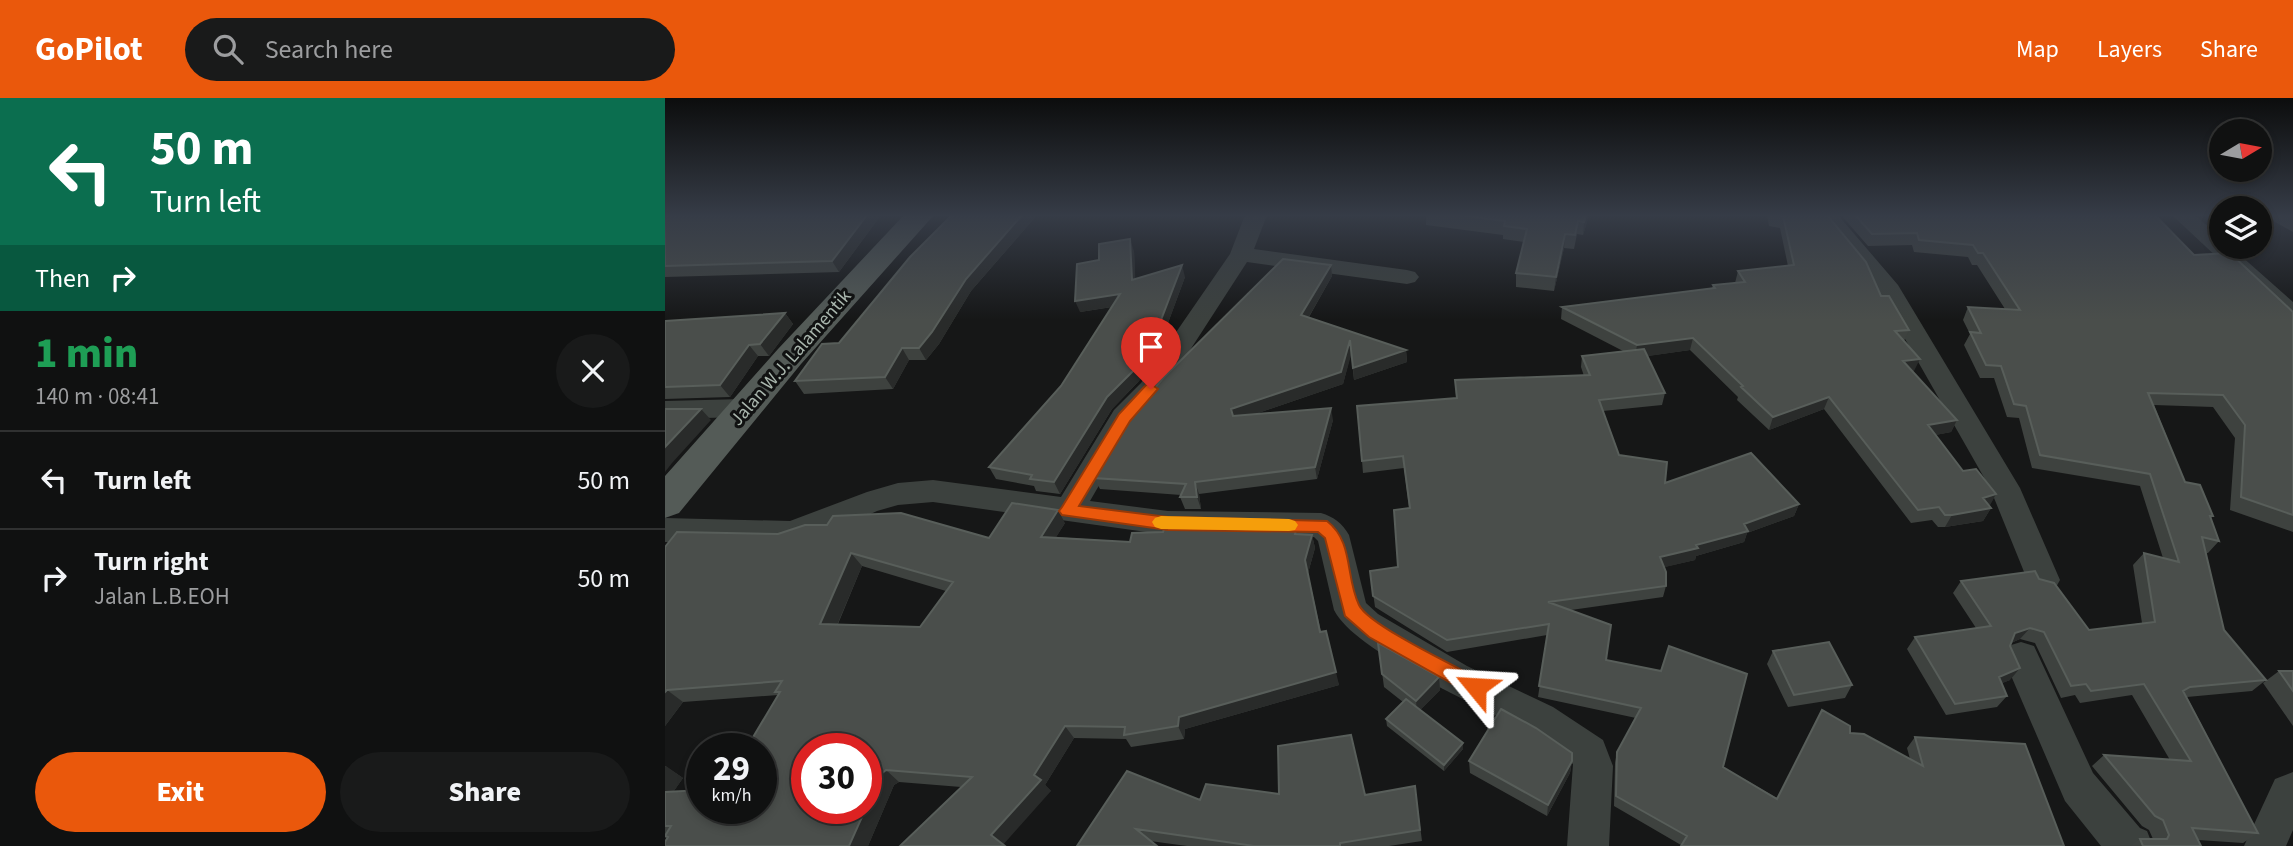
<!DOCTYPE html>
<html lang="en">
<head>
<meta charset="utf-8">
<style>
  :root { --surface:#101111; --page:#191a1a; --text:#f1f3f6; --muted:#9c9d9f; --line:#303131; --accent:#ea580c }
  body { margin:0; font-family:"Source Sans 3",sans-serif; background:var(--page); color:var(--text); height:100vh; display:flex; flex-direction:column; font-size:26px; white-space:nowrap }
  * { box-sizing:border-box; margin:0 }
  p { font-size:23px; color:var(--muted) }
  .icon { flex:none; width:38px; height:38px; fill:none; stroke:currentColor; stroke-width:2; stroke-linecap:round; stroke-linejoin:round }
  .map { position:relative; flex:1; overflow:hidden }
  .side { display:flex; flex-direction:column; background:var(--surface); width:665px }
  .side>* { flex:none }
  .top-card { background:#0b6e4f; color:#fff; overflow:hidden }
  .needle { width:46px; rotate:80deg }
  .tools { position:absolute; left:1544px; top:21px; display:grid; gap:14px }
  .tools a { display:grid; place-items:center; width:63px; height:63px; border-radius:50%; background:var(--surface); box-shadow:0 4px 10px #0003,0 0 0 2px var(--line); font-size:35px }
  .speed { position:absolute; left:21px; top:635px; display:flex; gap:14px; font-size:35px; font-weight:700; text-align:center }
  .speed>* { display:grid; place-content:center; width:91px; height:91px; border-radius:50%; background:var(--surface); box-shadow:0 4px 10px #0003,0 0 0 2px var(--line); line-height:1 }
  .speed small { font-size:18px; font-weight:400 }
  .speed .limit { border:10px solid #d22; background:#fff; color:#111 }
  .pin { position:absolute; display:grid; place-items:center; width:60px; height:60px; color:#fff; margin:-72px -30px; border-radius:50% 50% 50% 0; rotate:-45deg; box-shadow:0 0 7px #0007 }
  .pin .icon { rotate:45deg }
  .me { position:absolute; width:77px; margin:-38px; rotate:297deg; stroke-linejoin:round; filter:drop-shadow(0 0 5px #0008) }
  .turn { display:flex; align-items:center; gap:24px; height:147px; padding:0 35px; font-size:32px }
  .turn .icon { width:91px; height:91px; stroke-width:2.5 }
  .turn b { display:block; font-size:49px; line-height:60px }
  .then { display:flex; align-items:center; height:66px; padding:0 35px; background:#0003; gap:14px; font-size:26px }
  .round { display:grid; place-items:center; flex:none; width:74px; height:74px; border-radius:37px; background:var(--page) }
  .headline { display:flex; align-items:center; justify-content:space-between; height:119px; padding:0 35px }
  h1 { font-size:42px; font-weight:800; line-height:52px; color:#1e9e55 }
  .button { display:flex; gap:14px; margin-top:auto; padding:14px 35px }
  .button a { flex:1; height:80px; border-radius:42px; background:var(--accent); color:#fff; font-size:28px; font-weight:800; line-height:80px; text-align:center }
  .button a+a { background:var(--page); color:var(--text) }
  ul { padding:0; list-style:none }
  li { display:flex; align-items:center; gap:21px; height:98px; padding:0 35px; border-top:2px solid var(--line) }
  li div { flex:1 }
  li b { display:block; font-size:26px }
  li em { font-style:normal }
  header { display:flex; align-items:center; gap:42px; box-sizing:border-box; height:98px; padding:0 35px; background:var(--accent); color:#fff }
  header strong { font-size:33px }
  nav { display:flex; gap:38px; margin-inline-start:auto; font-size:24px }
  .search { width:490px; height:63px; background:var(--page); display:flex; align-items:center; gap:18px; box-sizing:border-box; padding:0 24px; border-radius:38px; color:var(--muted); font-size:26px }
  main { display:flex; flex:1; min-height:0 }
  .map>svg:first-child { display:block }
</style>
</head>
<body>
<header>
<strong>GoPilot</strong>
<div class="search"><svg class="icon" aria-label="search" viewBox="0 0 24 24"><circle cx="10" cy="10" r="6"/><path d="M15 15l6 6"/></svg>Search here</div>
<nav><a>Map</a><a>Layers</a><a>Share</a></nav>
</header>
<main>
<section class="side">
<div class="top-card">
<div class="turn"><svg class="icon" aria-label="left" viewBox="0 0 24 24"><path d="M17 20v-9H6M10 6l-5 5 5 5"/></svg><div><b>50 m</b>Turn left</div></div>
<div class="then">Then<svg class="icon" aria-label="right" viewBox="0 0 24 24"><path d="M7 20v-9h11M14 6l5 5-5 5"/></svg></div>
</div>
<div class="headline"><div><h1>1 min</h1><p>140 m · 08:41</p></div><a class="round"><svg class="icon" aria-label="close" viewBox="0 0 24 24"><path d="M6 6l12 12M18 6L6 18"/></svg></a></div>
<ul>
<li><svg class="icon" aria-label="left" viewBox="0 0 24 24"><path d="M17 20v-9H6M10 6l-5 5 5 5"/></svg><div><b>Turn left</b></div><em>50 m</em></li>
<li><svg class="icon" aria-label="right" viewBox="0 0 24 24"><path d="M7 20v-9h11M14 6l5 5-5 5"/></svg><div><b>Turn right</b><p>Jalan L.B.EOH</p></div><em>50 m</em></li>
</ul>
<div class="button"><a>Exit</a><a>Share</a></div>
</section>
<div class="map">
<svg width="1628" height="748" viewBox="0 0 1628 748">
  <rect width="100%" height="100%" fill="#161717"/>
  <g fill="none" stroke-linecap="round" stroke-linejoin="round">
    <path fill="#3c413e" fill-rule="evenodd" d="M580 117H602L589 151 742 172 750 174 754 179 750 184 742 186 582 164 496 297 470 325 425 403 503 413 656 415C669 419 677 425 684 437L701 505 713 516 802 568 888 609 938 642 948 668 944 748H902L908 666C892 655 876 641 859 632 815 608 690 554 669 512L653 443 649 439 503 437 268 404 233 407 212 413 175 430 125 447 0 444V420L125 423 202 394 233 385 268 382 396 399 449 312 476 285 565 156Z
      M1151 117H1173L1233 187 1355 390 1395 482 1390 491 1378 495 1366 491 1325 390 1211 190Z
      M1507 117H1530L1556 140V149H1566L1628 204V224L1619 222Z
      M79 301 89 303 93 310 89 317 79 319 0 321V303Z
      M1356 544 1369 548 1428 675 1475 730 1482 733 1488 748H1436L1400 703 1338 559 1343 548Z
      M1628 674V732L1621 748H1579L1610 681Z"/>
    <path fill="#545b57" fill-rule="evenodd" d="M239 117H269L136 266 14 415 0 420V378L113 251Z"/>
  </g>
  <path fill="#3e423f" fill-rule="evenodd" d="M0 117H216L174 174 0 179Z
    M287 117H372L306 193 274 246 261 262H244L228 291 139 296 130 283 174 245Z
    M761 117H924L918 137 912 136 909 151 899 150 889 193 851 189V175L859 144 838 141V137L761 127Z
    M1102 117H1162L1216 198 1244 232 1239 243 1249 273H1247L1292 322 1286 334 1270 337 1298 373 1331 396 1324 408 1326 410 1318 423 1280 429H1273L1267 422 1246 425 1159 311 1104 332 1072 302 1073 299 1025 252 982 258 1000 295 997 307 938 313 954 357 1000 385 1134 406 1129 418 1082 435 1079 444 1031 458 1030 462 999 469 1001 488 998 499 906 512 941 562 1058 669 1112 700 1185 635 1245 661 1242 650 1250 639 1360 646 1016 747 949 708 950 665 952 654 971 620 873 599 882 537 782 554 710 509 705 473 733 469 744 410 739 370 698 375 697 363 791 300 790 282 919 278 916 269 917 258 958 253 896 221 897 209 1047 190 1048 187 1070 185 1073 173 1123 168 1115 130 1104 128Z
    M1176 117H1490L1529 157 1628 214V434L1565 412 1570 340 1548 309 1489 307 1520 384 1548 418 1546 420 1554 443 1543 455H1541L1559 532 1601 582 1587 593 1522 599 1593 735 1578 745 1533 742 1536 748H1465L1475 741H1488L1484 732 1477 728 1427 668 1439 657 1505 662 1467 597 1415 605 1410 597 1396 600 1370 545 1355 541 1346 545 1345 548V582L1337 585 1342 598 1332 609 1281 617 1242 551 1250 539 1311 530 1288 495 1296 483 1374 481 1424 532 1477 525 1468 467 1479 455 1498 460 1475 388 1367 370 1354 320 1342 319 1329 280H1315L1299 247 1305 236 1298 222 1303 209 1340 211 1312 167H1307L1303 159 1249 154 1247 147 1203 148Z
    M1607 117H1628V134L1605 121Z
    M469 153 470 181 520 179 490 260 474 283 447 311 395 396 371 393 369 388 331 381 324 369 396 288 447 209 415 214 434 162Z
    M666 167 667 178 644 219 741 252 742 264 689 282 686 255 678 286 590 316 668 322 652 381 534 396 536 411H520L515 399 516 397 435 391 429 380Z
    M120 215 128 226 104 258H93L65 299 0 301V223Z
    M400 425 391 439 465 444 632 428 634 436 647 437 650 450 643 475 656 534 674 587 520 631 519 641 466 649 461 641 409 640 380 687 386 693 235 748 296 689 234 684 229 687 203 748H0L2 741 0 739V668L18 680 8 694 96 710 113 597 18 604 0 628V449L113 436 324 440ZM197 468 281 493 255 529 173 526Z
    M713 545 774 579 775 592 755 612 798 645V651L779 673 722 628 721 621 738 604 719 589Z
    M1108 553 1187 587 1180 600 1123 609 1102 566Z
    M1614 573H1628V628L1598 585Z
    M804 663H907L905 675 882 718 805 675Z
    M750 688 757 743 724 748H522L485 743 412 748 535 702 614 696 700 697Z"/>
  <path fill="#292b2a" d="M202 117H216L174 174 167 163Z
    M357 117H372L306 193 274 246 261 262 254 250 301 181Z
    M921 117H924L918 137 919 124Z
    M900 136 899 150 889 193 891 179Z
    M465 141 469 153 471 194 467 182Z
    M517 167 520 179 490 260 474 283 447 311 395 396 389 384 442 299Z
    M666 167 667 178 638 229 636 217Z
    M455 196 459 207 415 214 410 203Z
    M120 215 128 226 104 258 95 246Z
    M1028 240 1025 252 970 260 972 247Z
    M685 242 687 254 678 286 570 323 566 311Z
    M84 247 93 258 65 299 55 287Z
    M237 250 244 262 228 291 220 279Z
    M741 252 742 264 689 282 688 270Z
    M1255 261 1249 273 1232 275 1238 263Z
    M1164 299 1159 311 1104 332 1108 319Z
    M666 310 668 322 652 381 650 369Z
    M36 311 46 322 7 365 0 374V349Z
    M1292 322 1286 334 1256 340 1263 327Z
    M530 384 534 396 536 411 532 399Z
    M1331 396 1324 409 1318 400Z
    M1134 406 1129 418 1082 435 1079 444 1031 458 1030 462 992 471 995 459 1031 447 1079 426Z
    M1326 410 1318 423 1280 429 1287 417Z
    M393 412 400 425 383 452 376 439Z
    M647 437 650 450 643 475 640 462Z
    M186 455 197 468 167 539 155 526Z
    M1365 530 1355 541 1341 547 1350 535Z
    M1355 570 1345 582 1325 590 1334 579Z
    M671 574 674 587 520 631 519 641 513 628 514 619Z
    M774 579 775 592 752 615 751 603Z
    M2 592 18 604 0 628V594Z
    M400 628 409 640 380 687 386 693 337 748 326 737 369 677Z
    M798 645V651L779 673V667Z
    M907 663 905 675 882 718 883 707Z
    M1 668 18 680 0 706V669Z
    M221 672 234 684 229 687 203 748H184L216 676Z"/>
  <path fill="#4a4e4b" stroke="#585e5a" stroke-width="2" fill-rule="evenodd" d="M0 117H202L167 163 0 168Z
    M287 117H357L301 181 267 234 254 250H237L220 279 130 283 157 246 174 245 245 159Z
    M794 117H921L919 124 913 123 910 137 900 136 891 179 851 175 862 131 839 128 840 123Z
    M1114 117H1162L1201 164 1216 198H1224L1244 232 1230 233 1255 261 1238 263 1292 322 1263 327 1298 373 1311 371 1331 396 1318 400 1326 410 1287 417H1280L1274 409 1253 412 1164 299 1108 319 1076 289 1078 288 1028 240 972 247 897 209 1050 190 1048 187 1080 184 1073 173 1129 167 1118 118Z
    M1190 117H1490L1529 157 1565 155 1628 214V417L1576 399 1580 327 1558 297 1483 295 1520 384 1535 387 1548 418H1545L1554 443 1537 439 1559 532 1601 582 1525 589 1518 593 1593 735 1527 730 1536 748H1478L1475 741H1502L1504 737 1498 722 1490 718 1439 657 1526 663 1479 586 1426 593 1421 586 1406 588 1379 534 1365 530 1350 535 1345 548 1355 570 1334 579 1342 598 1290 606 1250 539 1326 528 1296 483 1370 473 1374 481 1389 485 1424 532 1490 524 1479 455 1514 464 1485 376 1375 357 1361 308 1349 306 1336 268 1321 267 1305 234 1316 235 1303 209 1355 212 1318 155H1313L1308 147 1254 142 1252 135 1207 136Z
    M465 141 467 182 517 167 486 248 470 271 442 299 389 384 365 381 367 377 324 369 396 288 455 196 410 203 412 166 434 162V146Z
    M618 161 666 167 636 217 741 252 688 270 685 242 676 274 566 311 568 318 666 310 650 369 530 384 532 399H515L521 386 429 380 468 315 499 279Z
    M120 215 95 246 84 247 55 287 0 289V223Z
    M979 251 1000 295 934 302 954 357 1002 364 1000 385 1086 355 1134 406 1079 426 1083 433 1031 447 1033 450 995 459 1001 474V488L883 504 946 527 941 562 996 573 1004 548 1082 576 1058 669 1112 701 1157 612 1185 628V635L1199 636 1258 668 1250 639 1360 646 1399 748H1016L1022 738 951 698 952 654 976 610 874 588 884 526 782 542 708 498 705 473 733 469 729 412 745 410 738 358 697 363 692 308 792 300 790 282 925 277 917 258Z
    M0 311H36L0 349Z
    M347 405 393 412 376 439 465 444 467 435 498 434 501 426 632 428 630 436 647 437 640 462 655 534 661 533 671 574 514 619 513 628 459 637 460 629 400 628 369 677 376 682 326 737 340 748H235L307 679 221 672 216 676 201 709V651H142V710H201L184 748H0V744L3 739 0 738 6 728H0V694L37 692V710H96V651H81L115 594H110L117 583 2 592 0 594V449L12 434 113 436 140 427H162L168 418 236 415 324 440ZM186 455 288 484 255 529 155 526Z
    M1164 544 1187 587 1129 597 1108 553Z
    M713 545 774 579 751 603 717 576Z
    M1614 573H1628V593Z
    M741 601 798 645 779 667 721 621Z
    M836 611 871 630 907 655V663L883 707 804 663Z
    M686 637 700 697 750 688 755 732 675 745V748H589L471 731 492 748H412L462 673 535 702 541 686 614 696 613 648Z"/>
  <linearGradient id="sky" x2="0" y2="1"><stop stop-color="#0c0d0d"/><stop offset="0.53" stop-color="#363c47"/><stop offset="1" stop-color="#363c47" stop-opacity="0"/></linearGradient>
  <rect width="1628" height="222" fill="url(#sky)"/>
  <path fill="#ea580c" stroke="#983908" stroke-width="2" d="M486 286 493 291 465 323 414 408 503 419 662 423C689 444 680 478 694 507 703 527 794 570 818 583L820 589 818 595 811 598 804 595 704 539 680 518 660 440 653 434 503 432 397 417 394 413 397 409 454 316 481 287Z"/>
  <path fill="#f59e0b" d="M496 418 624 421 630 423 633 427 630 432 624 433 496 431 490 429 487 424 490 420Z"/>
  <g text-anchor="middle" stroke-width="6" stroke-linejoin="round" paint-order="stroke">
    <g font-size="19" fill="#a9b6ad" stroke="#111212">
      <text transform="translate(125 259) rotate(-49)" y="7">Jalan W.J. Lalamentik</text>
    </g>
  </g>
</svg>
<div class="tools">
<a><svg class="needle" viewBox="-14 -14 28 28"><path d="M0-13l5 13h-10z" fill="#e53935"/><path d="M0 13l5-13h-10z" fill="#9c9d9f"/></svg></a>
<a><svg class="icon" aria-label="layers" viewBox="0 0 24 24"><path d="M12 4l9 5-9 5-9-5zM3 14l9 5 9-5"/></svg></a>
</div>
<div class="speed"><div>29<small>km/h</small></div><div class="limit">30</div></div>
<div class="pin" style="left:486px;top:291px;background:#d93025"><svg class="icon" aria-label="arrive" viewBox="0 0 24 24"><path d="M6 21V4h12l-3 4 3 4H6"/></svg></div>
<svg class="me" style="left:811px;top:589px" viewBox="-20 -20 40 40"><path d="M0-17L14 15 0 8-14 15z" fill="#ea580c" stroke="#fff" stroke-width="4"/></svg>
</div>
</main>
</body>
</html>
